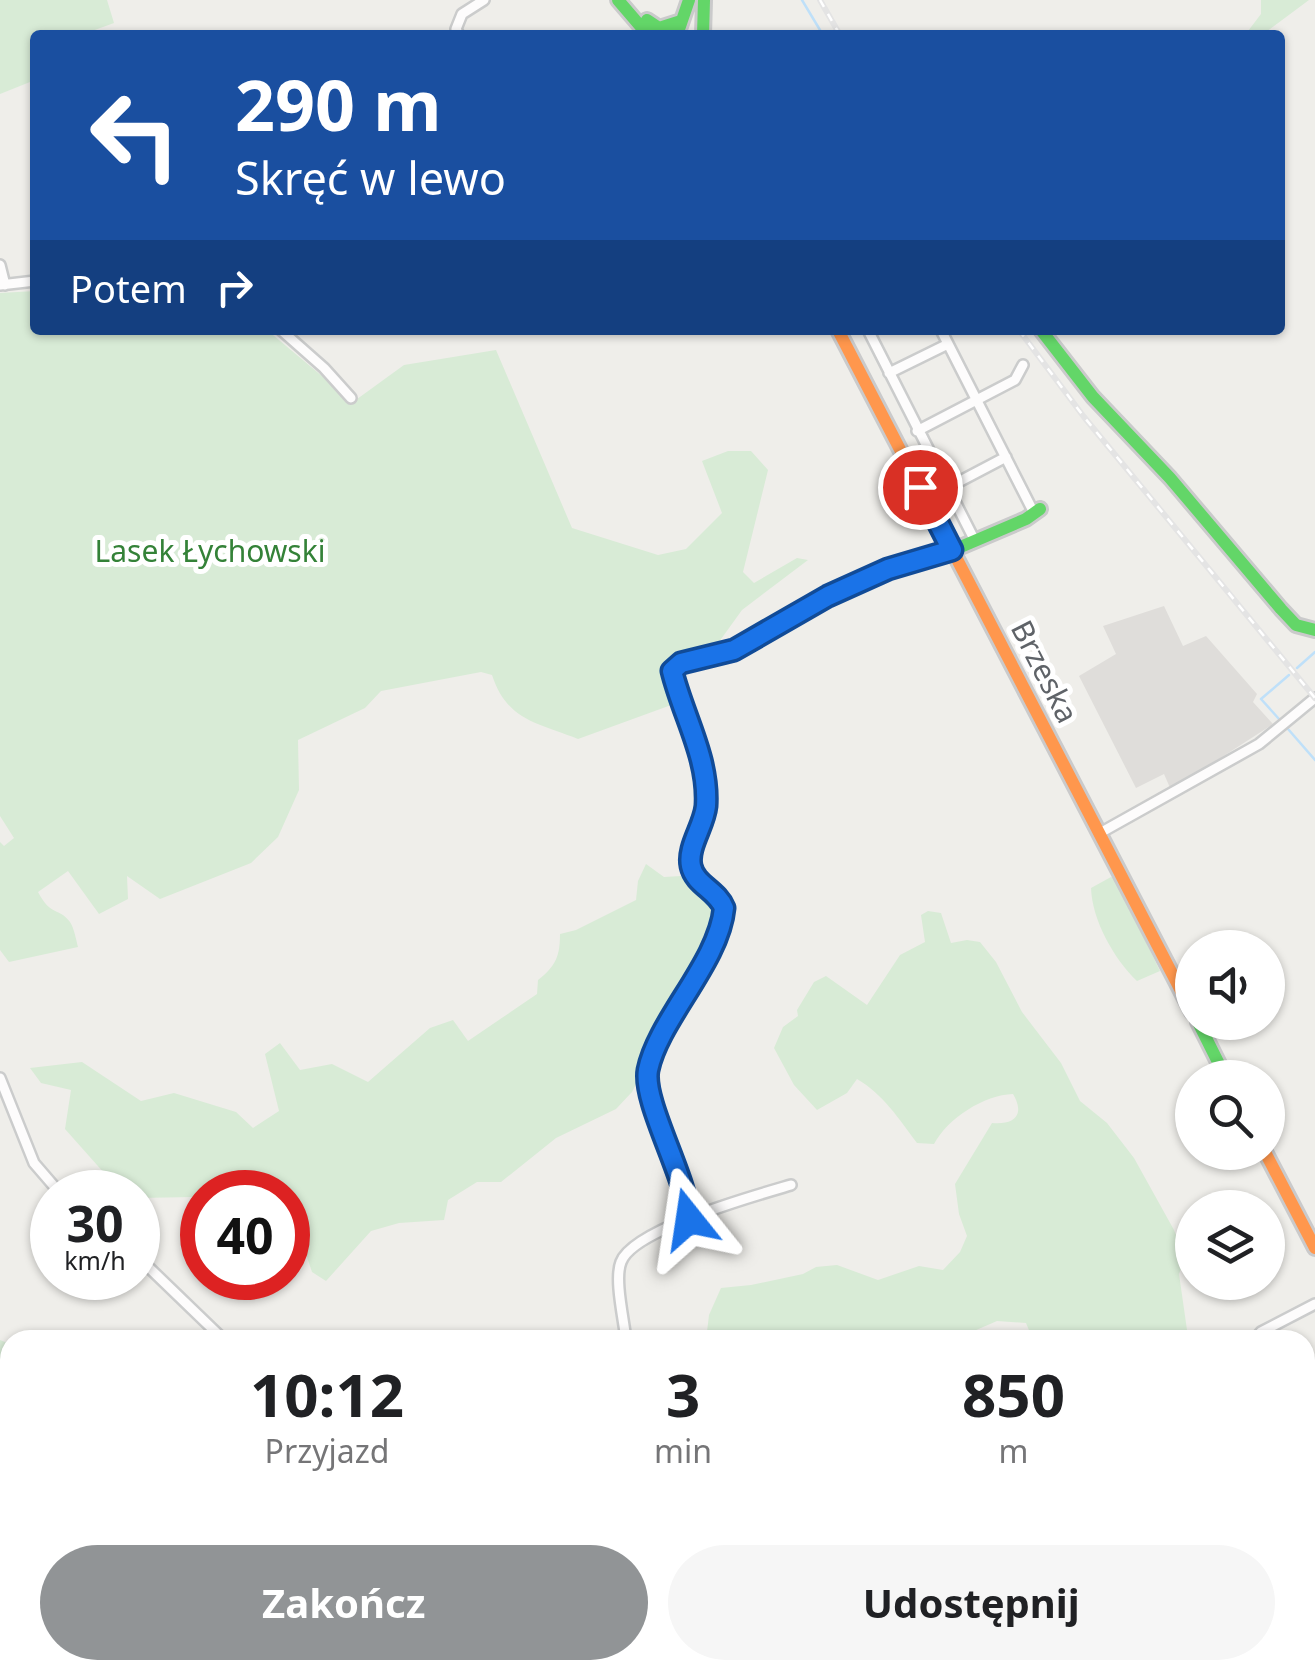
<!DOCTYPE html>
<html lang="pl">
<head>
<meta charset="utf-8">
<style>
  :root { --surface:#fff; --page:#f6f6f6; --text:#202124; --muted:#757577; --accent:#919496 }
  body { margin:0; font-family:"Noto Sans",sans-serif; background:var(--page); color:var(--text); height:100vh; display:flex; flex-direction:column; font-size:38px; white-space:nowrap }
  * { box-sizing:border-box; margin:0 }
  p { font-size:32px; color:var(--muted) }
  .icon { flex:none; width:55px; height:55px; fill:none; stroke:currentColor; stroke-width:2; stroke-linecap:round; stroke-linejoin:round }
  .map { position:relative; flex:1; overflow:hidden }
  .details { position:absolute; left:0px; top:1330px; width:1315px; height:350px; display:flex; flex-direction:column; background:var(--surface); border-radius:30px 30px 0 0; box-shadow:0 2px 8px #0004 }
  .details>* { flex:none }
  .hud { position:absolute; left:30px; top:30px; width:1255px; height:305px; border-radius:10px; box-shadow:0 2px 8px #0004; background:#1a4fa0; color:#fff; overflow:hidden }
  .fabs { position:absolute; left:1175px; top:930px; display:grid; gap:20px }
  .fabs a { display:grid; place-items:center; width:110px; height:110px; border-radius:50%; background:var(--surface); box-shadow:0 2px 8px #0004; font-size:50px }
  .speed { position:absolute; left:30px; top:1170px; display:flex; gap:20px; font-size:50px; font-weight:700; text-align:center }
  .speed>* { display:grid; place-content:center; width:130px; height:130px; border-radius:50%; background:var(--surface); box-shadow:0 2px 8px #0004; line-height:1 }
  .speed small { font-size:25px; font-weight:400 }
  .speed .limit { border:15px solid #d22; background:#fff; color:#111 }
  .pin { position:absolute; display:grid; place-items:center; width:85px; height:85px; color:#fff; margin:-42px; border:5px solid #fff; border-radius:50%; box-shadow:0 2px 10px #0007 }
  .me { position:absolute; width:110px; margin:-55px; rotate:345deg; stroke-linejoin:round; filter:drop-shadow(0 0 8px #0008) }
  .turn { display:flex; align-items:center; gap:35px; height:210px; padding:0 40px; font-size:45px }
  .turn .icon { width:130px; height:130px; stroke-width:2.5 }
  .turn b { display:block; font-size:70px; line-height:85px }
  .then { display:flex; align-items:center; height:95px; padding:0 40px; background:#0003; gap:20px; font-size:38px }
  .eta { display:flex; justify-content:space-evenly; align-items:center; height:170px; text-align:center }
  .eta b { font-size:60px; font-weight:700; line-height:70px }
  .primary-button { display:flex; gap:20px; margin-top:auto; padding:20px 40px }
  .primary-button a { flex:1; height:115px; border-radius:60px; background:var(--accent); color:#fff; font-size:40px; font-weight:700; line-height:115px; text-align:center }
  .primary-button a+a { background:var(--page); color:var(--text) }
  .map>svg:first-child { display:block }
</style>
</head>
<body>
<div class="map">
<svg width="1315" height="1680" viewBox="0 0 1315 1680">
  <rect width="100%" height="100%" fill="#efeeea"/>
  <path fill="#dfddda" d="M1164 606 1183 646 1206 636 1257 694 1253 702 1273 724 1171 790 1164 774 1136 788 1079 676 1116 654 1103 626Z"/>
  <path fill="#d8ebd6" d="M0 0H107L114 23 81 35H35V80L0 94Z
    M1261 0H1309L1262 35H1245L1261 14Z
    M35 291V330H267L353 402 404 365 496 350 572 528 658 555 686 549 722 513 702 461 728 451H751L768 470 743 572 754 583 797 558 808 560 742 610 711 653 679 650 664 666 674 704 578 739C538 723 507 721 492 675L481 672 381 691 365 708 298 740 299 790 278 837 251 863 160 899 127 876 128 899 99 914 68 871 38 892C51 917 59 907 70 922 74 928 76 939 78 947L9 962 0 950V842L4 846 14 838 0 816V293Z
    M646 864 664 877 681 876 696 895 734 899 632 1092 616 1109 556 1138 501 1182H477L448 1200 444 1220 399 1223 371 1231 326 1281 312 1272 303 1245 288 1238V1192H202V1203L194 1197 138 1198V1192H121L65 1129 71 1090 41 1083 30 1068 82 1062 141 1101 174 1093 236 1112 253 1128 279 1111 265 1054 280 1043 300 1070 332 1064 368 1082 430 1028 453 1020 468 1041 537 994 538 980C556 966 560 956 560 934L576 930 636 900 638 881Z
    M1111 877 1115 878 1160 971 1137 981C1114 959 1092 920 1091 888Z
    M928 911 941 913 951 943 967 940 980 942 996 962 1022 1012 1061 1063 1080 1101 1107 1123 1134 1158 1174 1230 1185 1258 1179 1274 1188 1337 1186 1340H1134L1103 1331 1095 1335 1097 1340H1033L1026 1323 997 1321 967 1334 966 1340H706L709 1315 721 1288 751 1285 803 1274 816 1267 837 1265 878 1280 919 1266 943 1270 960 1252 967 1236 959 1214 955 1184 992 1123C1013 1125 1026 1116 1013 1094 984 1095 948 1118 934 1144L917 1143C899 1119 883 1094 857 1079L847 1093 817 1110 794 1085 774 1048 783 1027 798 1016 797 1010 814 982 826 976 867 1005 900 955 925 942 921 915Z
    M0 1340 10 1344 7 1453 10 1455V1670H230L231 1680H0Z"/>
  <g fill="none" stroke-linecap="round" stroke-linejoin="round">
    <path stroke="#bfe0f9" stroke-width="2.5" d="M802 0 823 35
      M1297 668 1315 652
      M1279 719 1261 699 1289 675
      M1288 729 1315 760
      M0 1516 10 1523
      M187 1670 194 1680"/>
    <g stroke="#cbcccc" stroke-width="14">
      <path id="street" d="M459 35 456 29 462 14 484 0
        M0 265 5 285
        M0 285 35 281
        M281 330 324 368 351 398
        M868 330 975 541
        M941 330 1034 513
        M889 373 948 344
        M917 431 1015 380 1023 365
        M947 488 1006 457
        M1100 833 1259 744 1315 698
        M0 1078 34 1163 59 1192
        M138 1257 224 1340
        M626 1340C624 1320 614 1279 621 1262 633 1229 757 1195 791 1185
        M1254 1340 1261 1332 1315 1304
        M1305 1528 1315 1563
        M879 1670 881 1680"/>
    </g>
    <g stroke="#cacacb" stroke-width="18">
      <path id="fast" d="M618 0 648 35
        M647 20 659 28 681 21
        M677 35 689 0
        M703 35 704 0
        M1041 330 1093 397 1170 478 1281 609 1296 625 1315 630
        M675 687 674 666 734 650 829 596 887 569 944 554 1026 519 1040 509
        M1198 1022 1226 1078"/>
    </g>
    <g stroke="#cacacb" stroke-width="18">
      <path id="slow" d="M838 330 1192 1012
        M675 687C687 727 711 762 706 806 704 826 687 845 691 866 694 884 715 893 724 908L698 975 662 1038 647 1074 689 1219
        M1265 1152 1315 1248"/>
    </g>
    <use href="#street" stroke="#fdfcfc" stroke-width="9"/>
    <use href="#fast" stroke="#63d668" stroke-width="12"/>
    <use href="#slow" stroke="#ff974d" stroke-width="12"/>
    <g stroke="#e4e4e4" stroke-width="6">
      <path id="rail" d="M820 0 840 35
        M1019 330 1084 417 1315 698"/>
    </g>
    <use href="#rail" stroke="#fff" stroke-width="2.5" stroke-dasharray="8" stroke-linecap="butt"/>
  </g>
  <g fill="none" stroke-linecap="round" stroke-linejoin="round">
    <g stroke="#114b97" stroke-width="25">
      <path id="route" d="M689 1219C688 1180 642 1102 648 1070 658 1020 719 962 724 908 717 890 695 885 691 866 687 847 704 826 706 806 709 758 683 716 672 671L681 663 734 650 828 596 888 569 952 550 920 487"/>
    </g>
    <use href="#route" stroke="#1a73e8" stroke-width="18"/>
  </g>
  <g text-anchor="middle" stroke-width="10" stroke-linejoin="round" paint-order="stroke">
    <g font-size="30" fill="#348238" stroke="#fff">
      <text x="210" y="562">Lasek Łychowski</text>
    </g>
    <g font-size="30" fill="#5f6368" stroke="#fff">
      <text transform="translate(1044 672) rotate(63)" y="10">Brzeska</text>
    </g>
  </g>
</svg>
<div class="fabs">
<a><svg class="icon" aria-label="sound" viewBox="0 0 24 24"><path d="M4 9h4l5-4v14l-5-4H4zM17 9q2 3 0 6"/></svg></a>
<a><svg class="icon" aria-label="search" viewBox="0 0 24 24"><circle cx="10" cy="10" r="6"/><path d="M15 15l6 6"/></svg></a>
<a><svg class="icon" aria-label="layers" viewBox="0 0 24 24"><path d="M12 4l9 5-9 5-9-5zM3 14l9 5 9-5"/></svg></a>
</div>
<div class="speed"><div>30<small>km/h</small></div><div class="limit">40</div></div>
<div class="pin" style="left:920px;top:487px;background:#d93025"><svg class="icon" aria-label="arrive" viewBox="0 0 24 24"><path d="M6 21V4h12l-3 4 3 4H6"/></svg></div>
<svg class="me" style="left:689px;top:1219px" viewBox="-20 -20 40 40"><path d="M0-17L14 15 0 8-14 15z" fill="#1a73e8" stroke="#fff" stroke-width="4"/></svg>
<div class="hud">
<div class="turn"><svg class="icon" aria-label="left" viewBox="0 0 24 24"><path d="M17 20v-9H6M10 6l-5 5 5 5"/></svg><div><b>290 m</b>Skręć w lewo</div></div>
<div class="then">Potem<svg class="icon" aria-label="right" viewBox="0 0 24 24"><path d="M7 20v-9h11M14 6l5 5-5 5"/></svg></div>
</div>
<section class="details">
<div class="eta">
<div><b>10:12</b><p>Przyjazd</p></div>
<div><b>3</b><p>min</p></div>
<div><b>850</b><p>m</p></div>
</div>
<div class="primary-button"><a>Zakończ</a><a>Udostępnij</a></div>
</section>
</div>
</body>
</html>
